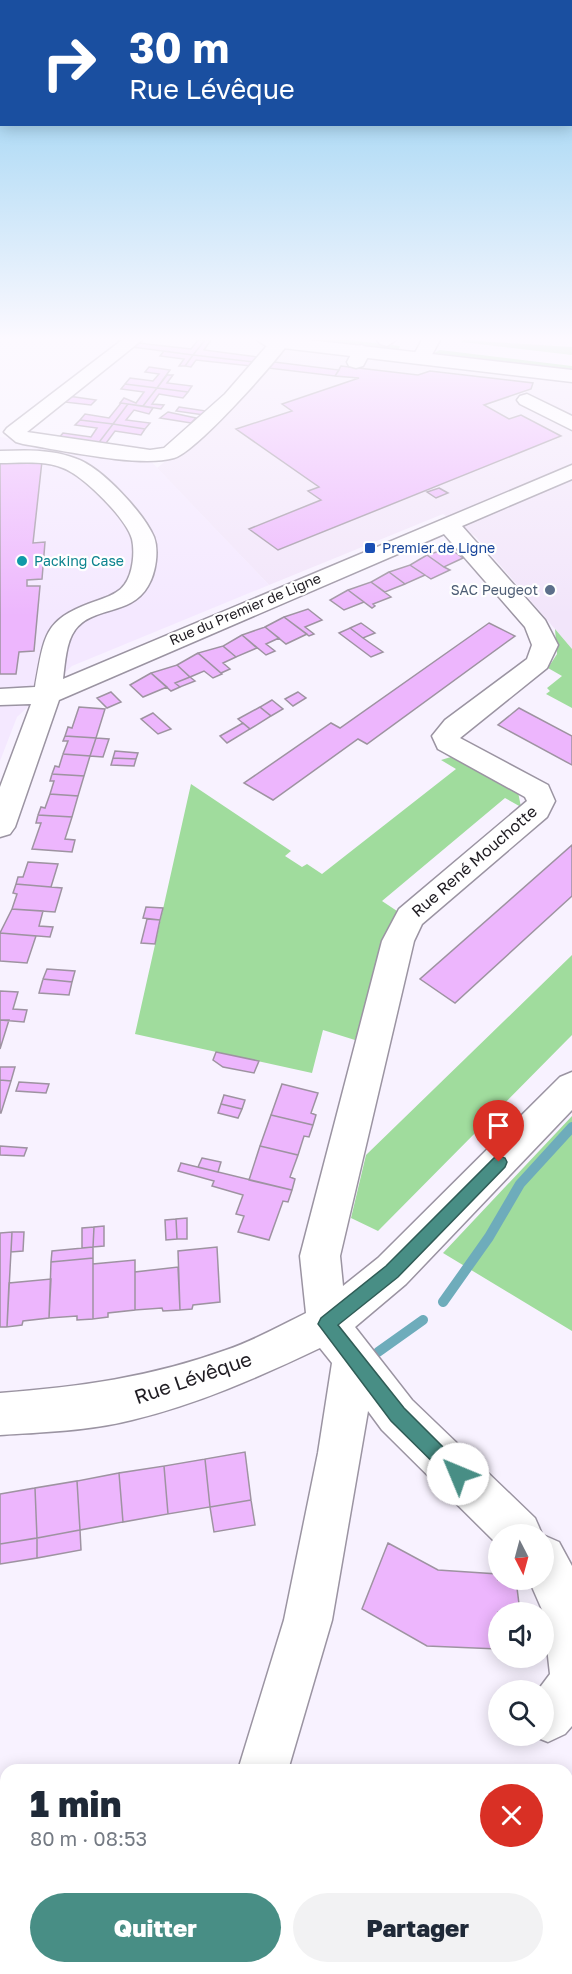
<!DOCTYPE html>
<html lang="fr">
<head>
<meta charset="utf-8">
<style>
  :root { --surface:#fff; --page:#f2f2f3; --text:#1f2937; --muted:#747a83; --accent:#488e85 }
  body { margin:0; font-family:"Golos Text",sans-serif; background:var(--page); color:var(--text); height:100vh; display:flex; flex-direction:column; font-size:22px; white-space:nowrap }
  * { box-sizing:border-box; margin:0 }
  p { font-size:20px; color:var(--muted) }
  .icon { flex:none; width:33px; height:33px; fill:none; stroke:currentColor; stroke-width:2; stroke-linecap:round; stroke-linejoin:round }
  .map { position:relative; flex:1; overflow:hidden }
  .sheet { position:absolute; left:0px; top:1764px; width:573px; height:210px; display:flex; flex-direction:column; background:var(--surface); border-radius:18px 18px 0 0; box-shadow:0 3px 15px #0003 }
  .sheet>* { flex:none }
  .banner { position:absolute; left:0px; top:0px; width:573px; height:126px; box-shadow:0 3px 15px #0003; background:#1a4fa0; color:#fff; overflow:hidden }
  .needle { width:39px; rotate:174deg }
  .tools { position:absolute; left:488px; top:1524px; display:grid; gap:12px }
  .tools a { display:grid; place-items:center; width:66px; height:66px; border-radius:50%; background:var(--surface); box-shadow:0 3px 15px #0003; font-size:30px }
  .pin { position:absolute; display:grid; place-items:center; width:51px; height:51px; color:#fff; margin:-62px -26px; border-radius:50% 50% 50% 0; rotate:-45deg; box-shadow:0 0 6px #0007 }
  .pin .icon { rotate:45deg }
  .me { position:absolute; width:66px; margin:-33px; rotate:315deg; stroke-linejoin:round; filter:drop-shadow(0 0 4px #0008) }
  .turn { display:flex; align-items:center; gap:21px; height:126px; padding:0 30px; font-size:27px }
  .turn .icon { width:78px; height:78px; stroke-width:2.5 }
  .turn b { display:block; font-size:42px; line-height:51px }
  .round { display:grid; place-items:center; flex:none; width:63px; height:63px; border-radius:32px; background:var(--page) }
  .summary { display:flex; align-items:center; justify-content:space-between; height:102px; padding:0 30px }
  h1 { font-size:36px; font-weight:800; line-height:45px }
  .button { display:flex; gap:12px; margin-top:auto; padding:12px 30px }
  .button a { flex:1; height:69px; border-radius:36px; background:var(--accent); color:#fff; font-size:24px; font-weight:800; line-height:69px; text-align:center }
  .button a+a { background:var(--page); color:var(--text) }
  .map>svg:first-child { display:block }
</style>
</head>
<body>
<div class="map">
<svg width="572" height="1974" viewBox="0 0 572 1974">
  <rect width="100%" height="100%" fill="#f8f2ff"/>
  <path fill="#f2e5fa" d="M286 348 572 381V649L476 537 443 514 269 585 157 468 238 402Z"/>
  <path fill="#f4e8ff" d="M0 437 146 456 269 585 72 666 17 717 0 761Z"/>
  <path fill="#a0dc9d" d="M304 340H348L400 346 398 351Z
    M463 340 572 347V355L462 342Z
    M440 350 572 366V371L434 353Z
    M555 629 572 649V708L546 694 550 691 547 688 562 676 548 668 557 654Z
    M451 757 461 760 518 792 521 807 505 798 382 901 397 911 355 1040 323 1030 312 1073 135 1034 191 784 291 851 285 856 302 867 307 864 322 874 456 769 441 760Z
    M572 955V1035L378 1231 351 1218 366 1155Z
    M572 1116V1331L443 1253Z"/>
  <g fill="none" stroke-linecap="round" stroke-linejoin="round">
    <path stroke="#6eacbb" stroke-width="10" d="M443 1302 489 1237 520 1184 572 1127
      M378 1352 423 1320"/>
  </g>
  <path fill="#edb6fd" stroke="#9e93a1" stroke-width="1.5" d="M198 340H205L193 355 132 347 138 343 191 349Z
    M205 340H211L204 350 257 357 254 362 193 355Z
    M164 351 193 355 185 366H179L184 359 160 356Z
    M193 355 254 362 251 366 196 360 191 367 185 366Z
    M274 362 339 370 335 376 268 368Z
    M341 366 418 375 430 371 533 383 531 389 484 405 509 419 521 415 561 436 278 550 249 529 321 500 308 491 319 487 236 429 292 411 282 404 359 378 335 376Z
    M149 367 170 370 157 388 125 384 130 378 153 381 159 374 145 372Z
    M167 375H173L167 383 192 386 188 392 157 388Z
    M125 384 157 388 143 406 120 403 124 398 136 403 144 392 121 389Z
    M157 388 188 392 183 398 159 394 152 404 164 405 161 409 143 406Z
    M68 396 96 400 91 405 64 402Z
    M121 403 128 404 113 424 80 420 85 414 109 418Z
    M128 404 153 408 149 414 134 410 126 420 150 423 145 429 113 424Z
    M179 407 206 411 204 415 176 411Z
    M168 412 196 418 191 423 160 418Z
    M80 420 113 424 97 445 57 440 63 433 91 437 97 428 75 425Z
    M113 424 145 429 141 435 115 431 104 446 97 445Z
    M42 461 33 543 45 542 42 579 27 580V586H40L34 651 19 652 16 674H0V462Z
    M439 488 448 493 436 498 427 492Z
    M449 548 463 558 444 567 427 555Z
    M427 555 444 567 450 570 431 579 410 565Z
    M410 565 425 575 405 584 389 572Z
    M389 572 405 584 385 592 371 582Z
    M371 582 391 597 373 604 375 606 372 608 348 590Z
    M348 590 364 602 344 610 330 600Z
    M308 609 322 620 305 627 314 634 309 636 284 617Z
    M284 617 307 634 286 644 265 627Z
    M361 623 375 633 363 638 350 628Z
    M489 623 515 636 367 744 358 739 273 800 244 783 331 723 340 728Z
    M265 627 279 638 266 644 275 651 266 655 242 635Z
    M350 628 363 638 383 652 371 657 339 633Z
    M242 635 257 648 236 657 223 646Z
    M223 646 236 657 223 663 230 669 221 673 198 653Z
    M198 653 221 673 222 674 213 678 204 671 190 677 177 665Z
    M177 665 190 677 175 683 180 687 171 691 151 673Z
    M151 673 167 687 143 697 130 685Z
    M190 677 195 681 180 687 175 683Z
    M111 692 121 702 107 708 97 698Z
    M298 692 306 698 293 706 285 699Z
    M272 700 283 709 271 716 260 707Z
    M79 707 105 709 96 738 65 736 68 727 72 728Z
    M260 707 271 716 250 729 238 719Z
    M519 708 572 736V765L498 725Z
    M153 713 171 729 158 734 141 719Z
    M243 723 250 729 227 743 220 736Z
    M65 736 96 738 90 756 63 754 68 741H63Z
    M96 738 109 739 103 757 90 756Z
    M115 751 138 753 136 759 113 758Z
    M63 754 90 756 84 776 52 774 55 766 59 767Z
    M113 758 136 759 134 766 111 765Z
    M52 774 84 776 78 796 50 794 54 781H50Z
    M50 794 78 796 72 817 38 815 41 807 45 808Z
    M38 815 72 817 65 839 75 840 72 852 32 849 41 823H36Z
    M572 845V896L455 1003 420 979Z
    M28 862 58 864 51 887 16 884 18 877H23Z
    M16 884 62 888 55 912 12 909 17 894 13 893Z
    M146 907 163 908 160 920 143 918Z
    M12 909 43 911 39 926 53 927 50 937 0 933Z
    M147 919 160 920 155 944 141 943Z
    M0 933 36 936 27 963 0 961Z
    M47 969 75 971 72 982 43 979Z
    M43 979 72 982 69 995 39 993Z
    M0 991 18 992 13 1009 27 1010 24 1022 0 1020Z
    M0 1020H9L0 1049Z
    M216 1052 259 1061 254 1073 223 1067 213 1060Z
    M0 1067H15L11 1081 0 1080Z
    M0 1080 11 1081 1 1113H0Z
    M19 1082 49 1084 46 1093 16 1091Z
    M282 1084 318 1093 311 1113 316 1115 313 1125 271 1115Z
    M224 1095 245 1100 242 1109 221 1104Z
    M221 1104 242 1109 238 1118 218 1113Z
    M271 1115 313 1125 309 1137 304 1136 298 1155 260 1146Z
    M0 1146 27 1148 24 1156 0 1155Z
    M260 1146 298 1155 290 1177 295 1179 292 1190 249 1180Z
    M202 1158 221 1162 218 1172 198 1167Z
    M181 1163 292 1190 288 1202 283 1201 269 1240 238 1232 244 1216 236 1214 243 1195 212 1186 214 1181 178 1171Z
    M187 1218V1239H177L176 1219Z
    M176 1219 177 1239 166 1240 165 1220Z
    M104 1226V1246L93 1247 94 1227Z
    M94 1227 93 1247 82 1248V1228Z
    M12 1232 7 1327H0V1233Z
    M12 1232H24L23 1251 11 1252Z
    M93 1247V1258L51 1262 52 1251Z
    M217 1247 220 1302 193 1305 192 1309 180 1310 178 1251Z
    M93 1258V1319L77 1320V1316L49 1318 51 1262Z
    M135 1260V1310L108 1313V1317L93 1319V1264Z
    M178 1267 180 1310 163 1311 162 1308 135 1310V1272Z
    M51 1279 49 1318 23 1321 22 1325 7 1327 9 1283Z
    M245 1452 251 1500 210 1507 205 1459Z
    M205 1459 210 1507 168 1514 164 1466Z
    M164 1466 168 1514 123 1522 119 1473Z
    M119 1473 123 1522 80 1530 77 1481Z
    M77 1481 80 1530 37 1538 35 1488Z
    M35 1488 37 1538 0 1544V1494Z
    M251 1500 255 1525 214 1532 210 1507Z
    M80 1530 81 1550 37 1558V1538Z
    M37 1538V1558L0 1564V1544Z
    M388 1543 438 1570 498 1574V1580H516L520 1612H498V1649L427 1646 362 1609Z"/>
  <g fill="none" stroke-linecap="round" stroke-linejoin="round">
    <g stroke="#9b94a2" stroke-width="3">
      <path id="minor" d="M122 340H142L27 432 150 450 164 448 225 394 272 340 290 341C275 363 196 452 174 458 140 468 60 450 23 444L16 442 4 432 7 428Z
        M377 340H396L387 346 380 344Z
        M422 340H440L428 362 421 364 412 358Z
        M362 345 371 351 363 366 356 368 349 366 347 362 355 347Z
        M527 394 572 416V430L520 404 517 400 520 396Z
        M0 451C26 450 53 449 77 459 102 468 143 512 154 537 159 550 156 573 148 586 131 616 92 606 75 630 66 642 65 664 63 679L572 465V479L462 526 545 620 558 645 547 668 460 738 548 785 555 801 547 817 422 924 414 941 340 1256 343 1286 378 1258 560 1077 572 1072V1110L406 1284 355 1327 412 1400 535 1518 542 1534H498V1545L382 1430 368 1411 332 1620 288 1770H238L284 1620 318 1453 332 1363 320 1348C259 1377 198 1404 132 1420 89 1431 44 1432 0 1435V1393C78 1387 152 1377 226 1350 253 1341 280 1326 306 1313L300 1256 382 941 399 909 527 801 525 797 438 749 432 736 445 720 527 659 532 645 525 627 444 534 59 700 15 827 10 834 0 837V787L31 704 0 705V689L35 687C45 633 43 619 99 600 108 597 120 592 125 584 133 573 135 552 132 539 126 518 84 476 63 468 44 460 20 463 0 463Z
        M543 1535 559 1542 572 1566V1726L565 1734 548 1742 533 1736H543V1690H538L550 1674 543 1612 529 1580H543Z"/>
    </g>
    <g stroke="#9b94a2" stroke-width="3">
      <path id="major" d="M257 340H309L572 370V382L266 346Z"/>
    </g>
    <use href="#minor" fill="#fff" fill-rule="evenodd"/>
    <use href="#major" fill="#fff" fill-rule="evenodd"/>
  </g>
  <linearGradient id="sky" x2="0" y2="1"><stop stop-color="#85caf0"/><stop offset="0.55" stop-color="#fcf9ff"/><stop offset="1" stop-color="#fcf9ff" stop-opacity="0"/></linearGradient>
  <rect width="572" height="616" fill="url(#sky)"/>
  <path fill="#488e85" stroke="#2f5c56" stroke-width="1.5" d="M499 1156 505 1158 507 1162 505 1167 398 1277 338 1325 404 1408 464 1468 467 1474 464 1481 458 1483 452 1481 391 1421 318 1324 321 1318 386 1266 494 1158Z"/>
  <rect fill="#1a4fb4" stroke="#fff" stroke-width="2" x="364" y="542" width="12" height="12" rx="3"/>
  <circle fill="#0f9aa8" stroke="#fff" stroke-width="2" cx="22" cy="561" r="6"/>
  <circle fill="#5c6f8a" stroke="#fff" stroke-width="2" cx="550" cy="590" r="6"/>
  <g text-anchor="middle" stroke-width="4.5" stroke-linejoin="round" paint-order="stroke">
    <g font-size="14" fill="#164399" stroke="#fff" text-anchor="start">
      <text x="382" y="553">Premier de Ligne</text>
    </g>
    <g font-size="14" fill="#0d838f" stroke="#fff" text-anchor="start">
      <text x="34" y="566">Packing Case</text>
    </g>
    <g font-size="14" fill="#4e5e75" stroke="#fff" text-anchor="end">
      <text x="538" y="595">SAC Peugeot</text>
    </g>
    <g font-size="14" fill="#1f1c22" stroke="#fff">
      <text transform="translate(245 609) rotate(-23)" y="5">Rue du Premier de Ligne</text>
    </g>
    <g font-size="16" fill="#1f1c22" stroke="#fff">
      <text transform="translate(474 861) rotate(-41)" y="6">Rue René Mouchotte</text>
    </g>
    <g font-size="20" fill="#1f1c22" stroke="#fff">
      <text transform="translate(193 1378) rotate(-19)" y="7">Rue Lévêque</text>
    </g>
  </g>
</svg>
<div class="tools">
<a><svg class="needle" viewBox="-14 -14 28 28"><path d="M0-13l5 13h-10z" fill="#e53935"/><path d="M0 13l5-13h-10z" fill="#747a83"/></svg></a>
<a><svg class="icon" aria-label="sound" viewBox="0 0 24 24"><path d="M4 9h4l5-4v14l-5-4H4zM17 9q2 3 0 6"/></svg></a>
<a><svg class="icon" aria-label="search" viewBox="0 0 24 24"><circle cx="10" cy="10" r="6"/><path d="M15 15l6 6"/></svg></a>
</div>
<div class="pin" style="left:499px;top:1162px;background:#d93025"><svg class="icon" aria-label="arrive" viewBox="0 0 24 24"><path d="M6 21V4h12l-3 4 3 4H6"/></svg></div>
<svg class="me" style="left:458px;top:1474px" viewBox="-20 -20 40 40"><circle r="19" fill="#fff"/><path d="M0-13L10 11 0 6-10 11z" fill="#488e85"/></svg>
<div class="banner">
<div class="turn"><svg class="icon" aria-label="right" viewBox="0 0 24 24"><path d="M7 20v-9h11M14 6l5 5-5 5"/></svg><div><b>30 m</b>Rue Lévêque</div></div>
</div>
<section class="sheet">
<div class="summary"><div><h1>1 min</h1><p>80 m · 08:53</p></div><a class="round" style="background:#d93025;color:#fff"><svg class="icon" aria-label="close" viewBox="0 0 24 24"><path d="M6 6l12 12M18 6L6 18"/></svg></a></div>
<div class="button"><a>Quitter</a><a>Partager</a></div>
</section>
</div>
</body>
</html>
